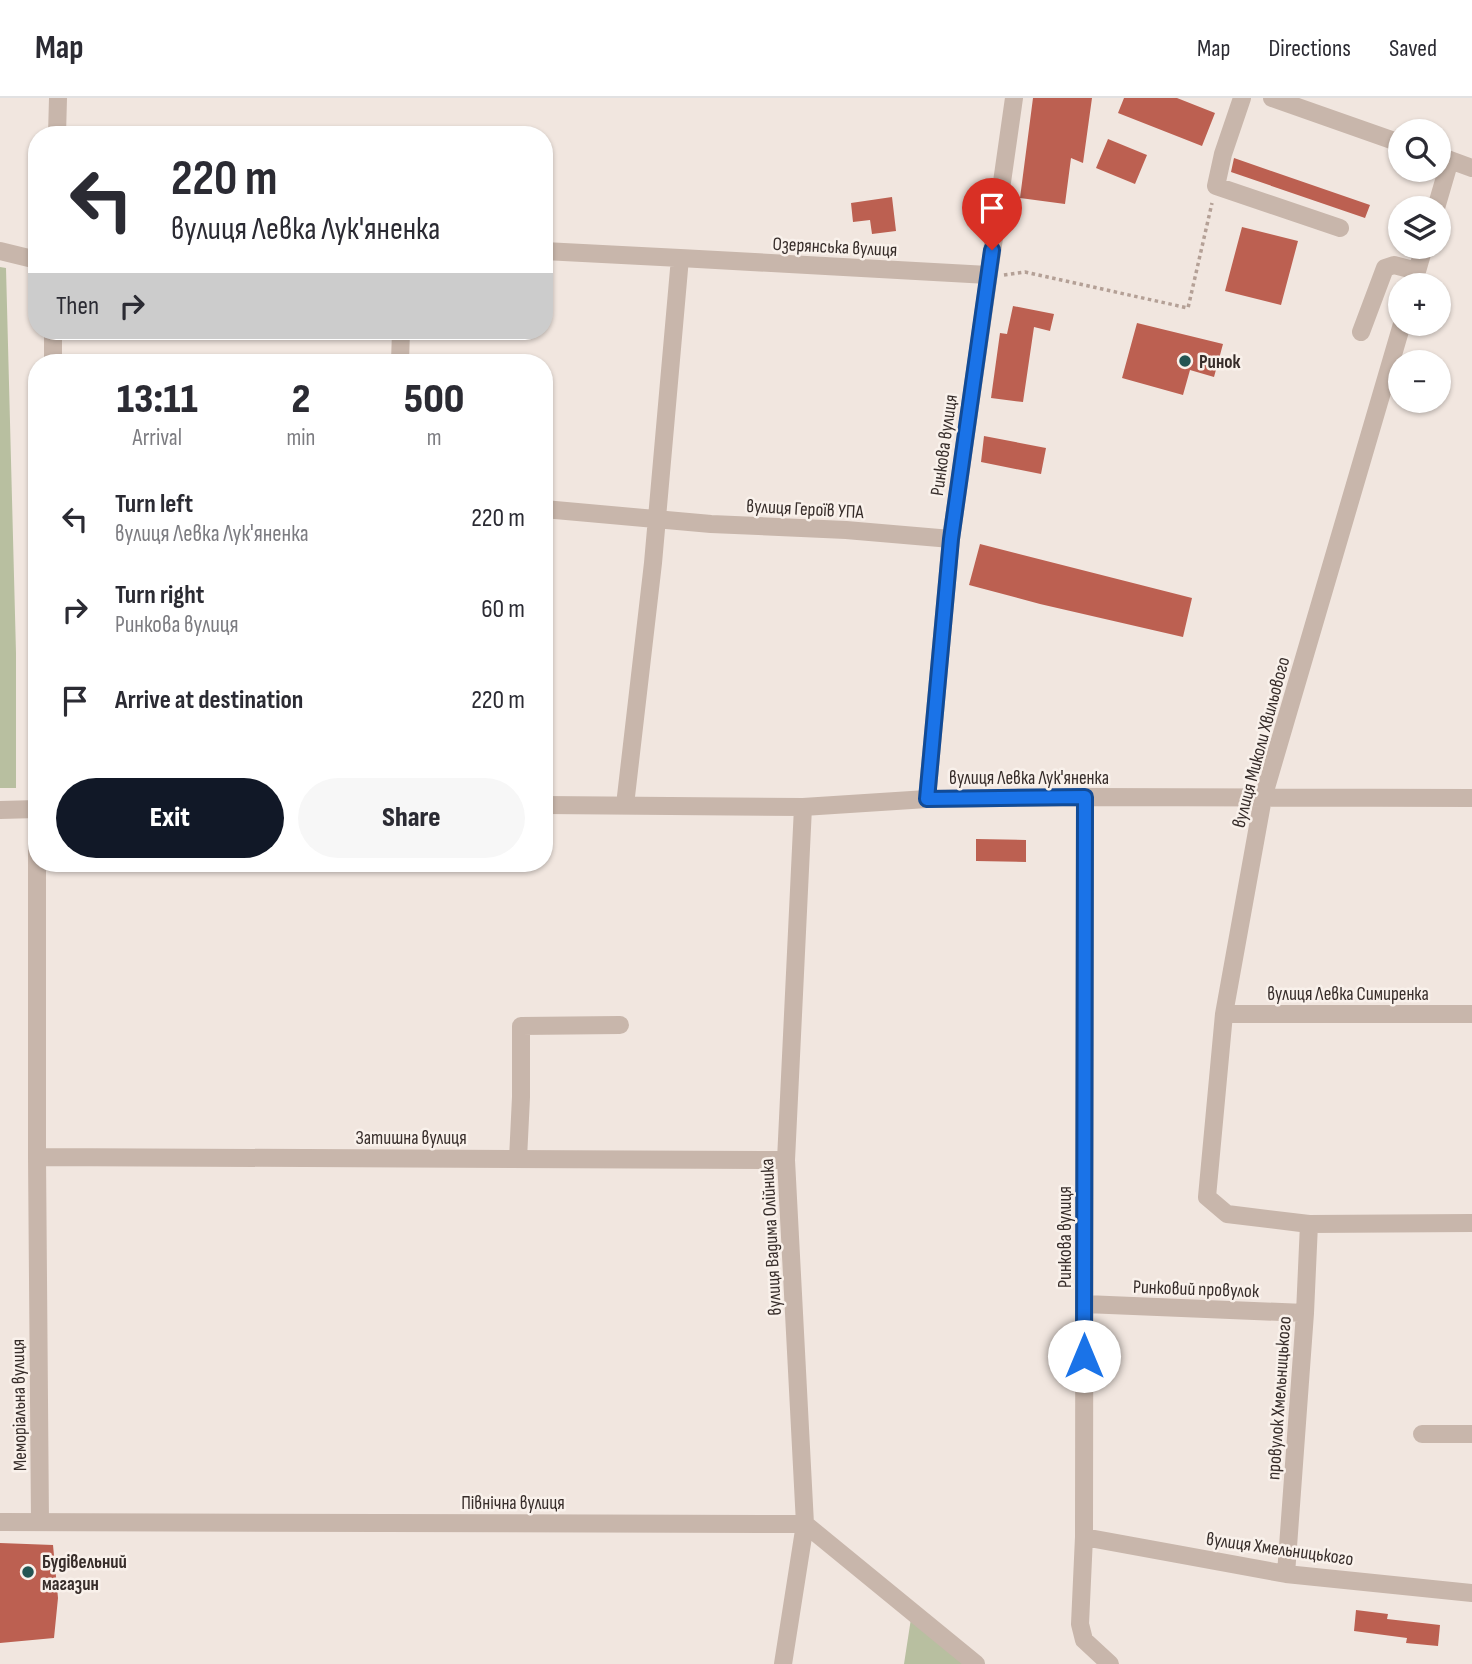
<!DOCTYPE html>
<html lang="en">
<head>
<meta charset="utf-8">
<style>
  :root { --surface:#fff; --page:#f7f7f7; --text:#2b2b33; --muted:#7c7c81; --line:#e1e1e2; --accent:#111827 }
  body { margin:0; font-family:"Sofia Sans Condensed",sans-serif; background:var(--page); color:var(--text); height:100vh; display:flex; flex-direction:column; font-size:26px; white-space:nowrap }
  * { box-sizing:border-box; margin:0 }
  p { font-size:23px; color:var(--muted) }
  .icon { flex:none; width:38px; height:38px; fill:none; stroke:currentColor; stroke-width:2; stroke-linecap:round; stroke-linejoin:round }
  .map { position:relative; flex:1; overflow:hidden }
  .side { position:absolute; left:28px; top:256px; width:525px; height:518px; display:flex; flex-direction:column; background:var(--surface); border-radius:28px; box-shadow:0 2px 5px #0004 }
  .side>* { flex:none }
  .hud { position:absolute; left:28px; top:28px; width:525px; height:214px; border-radius:28px; box-shadow:0 2px 5px #0004; background:#fff; color:var(--text); overflow:hidden }
  .buttons { position:absolute; left:1388px; top:21px; display:grid; gap:14px }
  .buttons a { display:grid; place-items:center; width:63px; height:63px; border-radius:50%; background:var(--surface); box-shadow:0 2px 5px #0004; font-size:35px }
  .pin { position:absolute; display:grid; place-items:center; width:60px; height:60px; color:#fff; margin:-72px -30px; border-radius:50% 50% 50% 0; rotate:-45deg; box-shadow:0 0 7px #0007 }
  .pin .icon { rotate:45deg }
  .me { position:absolute; width:77px; margin:-38px; rotate:0deg; stroke-linejoin:round; filter:drop-shadow(0 0 5px #0008) }
  .turn { display:flex; align-items:center; gap:24px; height:147px; padding:0 28px; font-size:32px }
  .turn .icon { width:91px; height:91px; stroke-width:2.5 }
  .turn b { display:block; font-size:49px; line-height:60px }
  .then { display:flex; align-items:center; height:66px; padding:0 28px; background:#0003; gap:14px; font-size:26px }
  .eta { display:flex; justify-content:space-evenly; align-items:center; height:119px; text-align:center }
  .eta b { font-size:42px; font-weight:800; line-height:49px }
  .primary-button { display:flex; gap:14px; margin-top:auto; padding:14px 28px }
  .primary-button a { flex:1; height:80px; border-radius:42px; background:var(--accent); color:#fff; font-size:28px; font-weight:800; line-height:80px; text-align:center }
  .primary-button a+a { background:var(--page); color:var(--text) }
  ul { padding:0; list-style:none }
  li { display:flex; align-items:center; gap:21px; height:91px; padding:0 28px }
  li div { flex:1 }
  li b { display:block; font-size:26px }
  li em { font-style:normal }
  header { display:flex; align-items:center; gap:42px; box-sizing:border-box; height:98px; padding:0 35px; background:var(--surface); border-bottom:2px solid var(--line) }
  header strong { font-size:33px }
  nav { display:flex; gap:38px; margin-inline-start:auto; font-size:24px }
  .map>svg:first-child { display:block }
</style>
</head>
<body>
<header>
<strong>Map</strong>
<nav><a>Map</a><a>Directions</a><a>Saved</a></nav>
</header>
<div class="map">
<svg width="1472" height="1566" viewBox="0 0 1472 1566">
  <rect width="100%" height="100%" fill="#f1e6df"/>
  <path fill="#b8bfa0" d="M0 169 6 170 16 555V690H0Z
    M912 1514 976 1566H904Z"/>
  <path fill="#bc6051" d="M1033 0H1092L1083 65 1071 60 1065 106 1020 100Z
    M1124 0H1177L1215 15 1202 48 1118 15Z
    M1108 41 1147 57 1135 86 1096 70Z
    M1234 60 1370 107 1365 120 1231 74Z
    M892 99 896 133 872 136 870 122 853 124 851 105Z
    M1242 129 1298 143 1281 207 1225 193Z
    M1013 208 1054 216 1050 233 1034 229 1023 304 991 300 1000 235 1007 236Z
    M1137 225 1223 246 1214 279 1190 272 1183 297 1122 280Z
    M984 338 1046 350 1041 376 981 364Z
    M980 446 1192 500 1183 539 1040 506 969 487Z
    M976 741 1026 742V764L976 763Z
    M0 1445 53 1447 58 1500 54 1540 0 1545Z
    M1356 1512 1388 1516 1387 1521 1440 1527 1438 1548 1406 1545 1407 1540 1354 1533Z"/>
  <g fill="none" stroke-linecap="round" stroke-linejoin="round">
    <path stroke="#b4a096" stroke-width="3.5" stroke-dasharray="3.5 3.5" stroke-linecap="butt" d="M1004 177 1025 174 1188 210 1212 105"/>
    <path stroke="#c8b6ab" stroke-width="18" d="M1242 0 1223 56 1216 88 1340 130
      M1272 0 1400 45
      M57 37 58 0
      M1439 58 1472 70
      M1436 110 1450 62
      M0 153 37 162
      M544 153 680 160
      M1413 187 1424 149
      M1402 226 1263 700 1224 916 1207 1099 1227 1116 1309 1126 1472 1125
      M1361 234 1385 170 1394 167 1417 173
      M53 264V233
      M400 264 401 233
      M544 411 711 426 846 432 951 441
      M37 686V1059L40 1424
      M1085 699 1084 1439 1080 1526 1084 1542 1110 1566
      M927 701 951 441 1014 0
      M544 707 803 709 927 701 1085 699 1472 700
      M625 707 653 465 680 160 988 177
      M0 712 37 711
      M1224 916H1472
      M37 1059 786 1062
      M518 1061 521 999V928L620 927
      M1085 1206 1305 1215
      M1422 1336H1472
      M0 1424 805 1426 976 1566
      M1084 1439 1286 1476 1472 1495
      M1286 1476 1305 1215 1309 1126
      M783 1566 805 1426 786 1062 803 709"/>
  </g>
  <g fill="none" stroke-linecap="round" stroke-linejoin="round">
    <g stroke="#114b97" stroke-width="18">
      <path id="route" d="M992 152 951 441 927 701 1085 699 1084 1258"/>
    </g>
    <use href="#route" stroke="#1a73e8" stroke-width="12"/>
  </g>
  <g fill="#235553" stroke="#f9f1eb" stroke-width="2.5">
    <circle cx="1185" cy="263" r="7"/>
    <circle cx="28" cy="1474" r="7"/>
  </g>
  <g text-anchor="middle" stroke-width="5" stroke-linejoin="round" paint-order="stroke">
    <g font-size="19" fill="#372d2a" stroke="#f9f1eb">
      <text transform="translate(835 148) rotate(3)" y="7">Озерянська вулиця</text>
      <text transform="translate(943 347) rotate(-82)" y="7">Ринкова вулиця</text>
      <text transform="translate(805 410) rotate(3)" y="7">вулиця Героїв УПА</text>
      <text transform="translate(1260 644) rotate(-75)" y="7">вулиця Миколи Хвильового</text>
      <text x="1029" y="686">вулиця Левка Лук'яненка</text>
      <text x="1348" y="902">вулиця Левка Симиренка</text>
      <text x="411" y="1046">Затишна вулиця</text>
      <text transform="translate(770 1139) rotate(-93)" y="7">вулиця Вадима Олійника</text>
      <text transform="translate(1064 1139) rotate(-90)" y="7">Ринкова вулиця</text>
      <text transform="translate(1196 1190) rotate(2)" y="7">Ринковий провулок</text>
      <text transform="translate(1278 1300) rotate(-86)" y="7">провулок Хмельницького</text>
      <text transform="translate(18 1307) rotate(-91)" y="7">Меморіальна вулиця</text>
      <text x="513" y="1411">Північна вулиця</text>
      <text transform="translate(1280 1450) rotate(8)" y="7">вулиця Хмельницького</text>
    </g>
    <g font-size="19" font-weight="bold" fill="#372d2a" stroke="#f9f1eb" text-anchor="start">
      <text x="1199" y="270">Ринок</text>
      <text x="42" y="1470">Будівельний<tspan x="42" dy="22">магазин</tspan></text>
    </g>
  </g>
</svg>
<div class="buttons">
<a><svg class="icon" aria-label="search" viewBox="0 0 24 24"><circle cx="10" cy="10" r="6"/><path d="M15 15l6 6"/></svg></a>
<a><svg class="icon" aria-label="layers" viewBox="0 0 24 24"><path d="M12 4l9 5-9 5-9-5zM3 14l9 5 9-5"/></svg></a>
<a>+</a>
<a>−</a>
</div>
<div class="pin" style="left:992px;top:152px;background:#d93025"><svg class="icon" aria-label="arrive" viewBox="0 0 24 24"><path d="M6 21V4h12l-3 4 3 4H6"/></svg></div>
<svg class="me" style="left:1084px;top:1258px" viewBox="-20 -20 40 40"><circle r="19" fill="#fff"/><path d="M0-13L10 11 0 6-10 11z" fill="#1a73e8"/></svg>
<div class="hud">
<div class="turn"><svg class="icon" aria-label="left" viewBox="0 0 24 24"><path d="M17 20v-9H6M10 6l-5 5 5 5"/></svg><div><b>220 m</b>вулиця Левка Лук'яненка</div></div>
<div class="then">Then<svg class="icon" aria-label="right" viewBox="0 0 24 24"><path d="M7 20v-9h11M14 6l5 5-5 5"/></svg></div>
</div>
<section class="side">
<div class="eta">
<div><b>13:11</b><p>Arrival</p></div>
<div><b>2</b><p>min</p></div>
<div><b>500</b><p>m</p></div>
</div>
<ul>
<li><svg class="icon" aria-label="left" viewBox="0 0 24 24"><path d="M17 20v-9H6M10 6l-5 5 5 5"/></svg><div><b>Turn left</b><p>вулиця Левка Лук'яненка</p></div><em>220 m</em></li>
<li><svg class="icon" aria-label="right" viewBox="0 0 24 24"><path d="M7 20v-9h11M14 6l5 5-5 5"/></svg><div><b>Turn right</b><p>Ринкова вулиця</p></div><em>60 m</em></li>
<li><svg class="icon" aria-label="arrive" viewBox="0 0 24 24"><path d="M6 21V4h12l-3 4 3 4H6"/></svg><div><b>Arrive at destination</b></div><em>220 m</em></li>
</ul>
<div class="primary-button"><a>Exit</a><a>Share</a></div>
</section>
</div>
</body>
</html>
